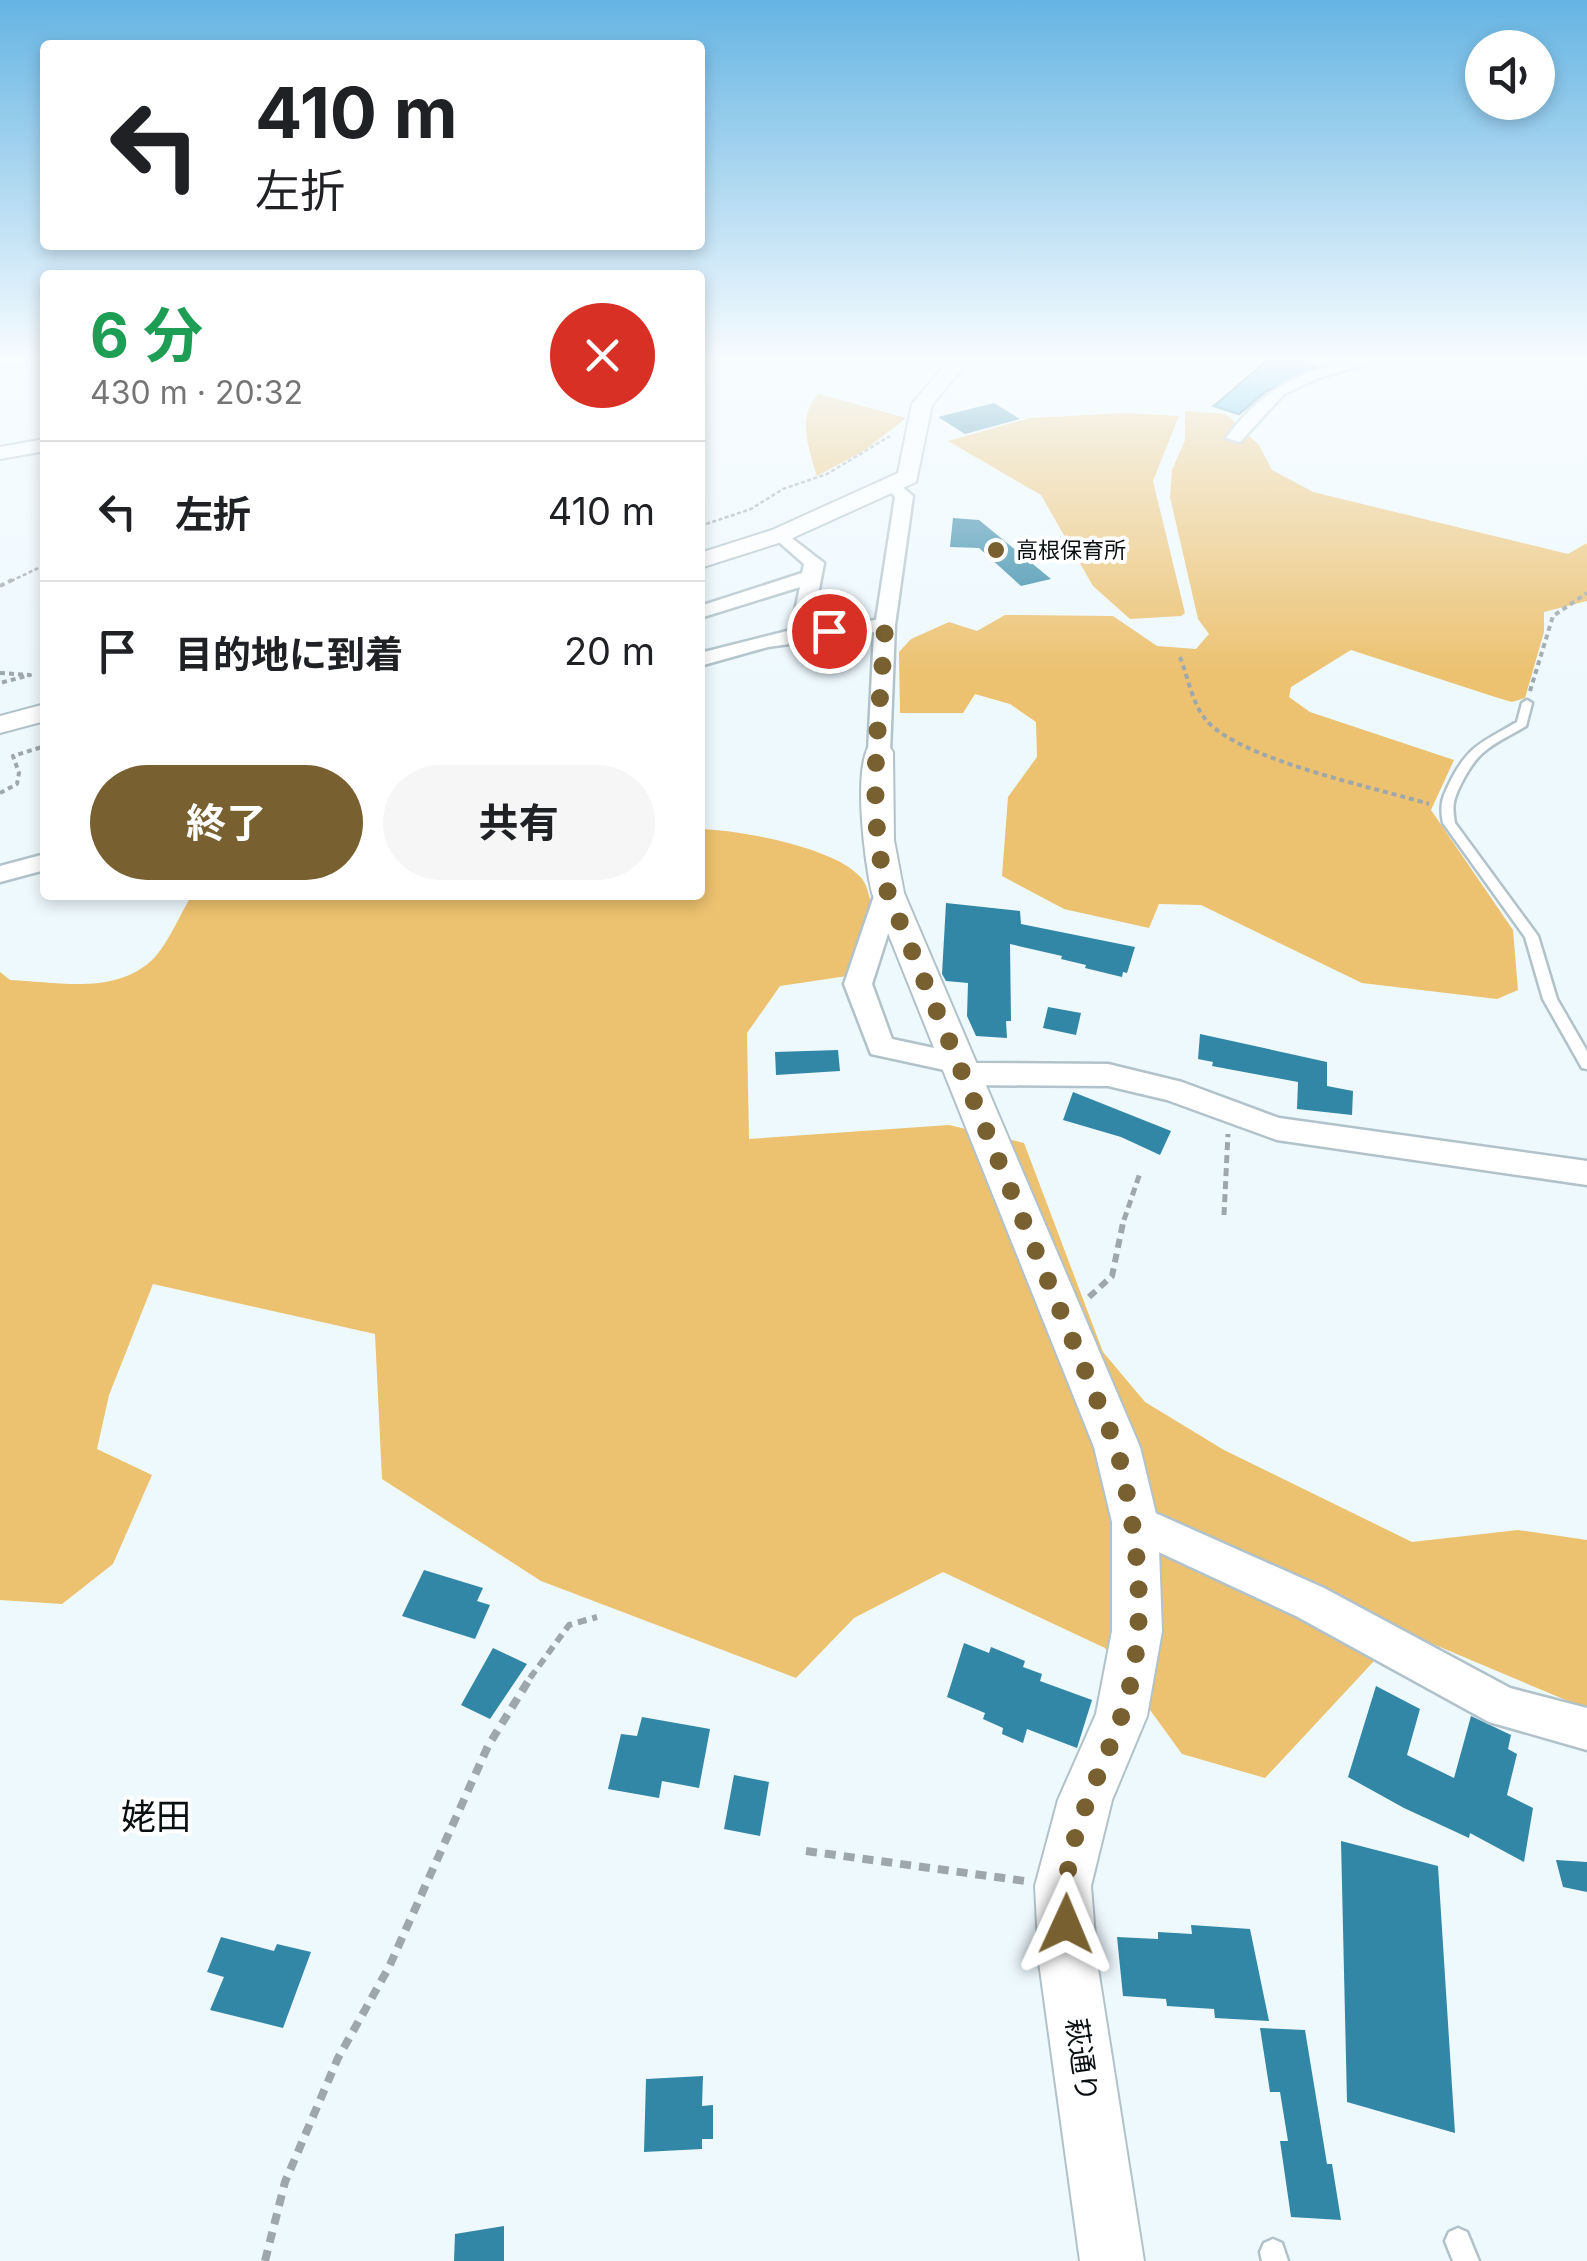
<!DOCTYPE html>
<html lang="ja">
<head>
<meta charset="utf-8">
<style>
  :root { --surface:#fff; --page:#f6f6f6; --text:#202124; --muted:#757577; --line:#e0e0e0; --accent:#786030 }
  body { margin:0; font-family:Inter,"Noto Sans JP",sans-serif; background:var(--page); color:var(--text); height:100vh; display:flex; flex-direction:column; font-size:38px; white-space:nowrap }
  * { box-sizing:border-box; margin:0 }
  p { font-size:32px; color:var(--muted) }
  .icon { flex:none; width:55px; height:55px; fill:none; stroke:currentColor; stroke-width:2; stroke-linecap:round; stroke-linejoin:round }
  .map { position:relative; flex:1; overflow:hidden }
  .details { position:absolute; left:40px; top:270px; width:665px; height:630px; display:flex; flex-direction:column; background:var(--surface); border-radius:10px; box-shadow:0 5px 15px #0003 }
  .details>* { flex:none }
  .hud { position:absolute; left:40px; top:40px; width:665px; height:210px; border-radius:10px; box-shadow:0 5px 15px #0003; background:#fff; color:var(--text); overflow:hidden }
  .fabs { position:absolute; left:1465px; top:30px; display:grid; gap:20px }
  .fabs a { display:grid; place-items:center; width:90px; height:90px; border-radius:50%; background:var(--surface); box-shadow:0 5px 15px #0003; font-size:50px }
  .pin { position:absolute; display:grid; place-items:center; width:85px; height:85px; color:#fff; margin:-42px; border:5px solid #fff; border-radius:50%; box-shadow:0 2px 10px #0007 }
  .me { position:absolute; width:110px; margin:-55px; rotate:1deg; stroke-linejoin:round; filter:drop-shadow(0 0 8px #0008) }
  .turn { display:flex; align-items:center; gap:35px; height:210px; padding:0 50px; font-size:45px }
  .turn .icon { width:130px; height:130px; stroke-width:2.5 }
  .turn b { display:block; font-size:70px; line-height:85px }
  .round { display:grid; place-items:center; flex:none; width:105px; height:105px; border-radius:52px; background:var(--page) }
  .head { display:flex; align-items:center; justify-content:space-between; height:170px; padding:0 50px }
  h1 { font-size:60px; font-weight:700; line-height:75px; color:#1e9e55 }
  .cta { display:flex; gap:20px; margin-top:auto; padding:20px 50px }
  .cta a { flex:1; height:115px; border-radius:60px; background:var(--accent); color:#fff; font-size:40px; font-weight:700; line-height:115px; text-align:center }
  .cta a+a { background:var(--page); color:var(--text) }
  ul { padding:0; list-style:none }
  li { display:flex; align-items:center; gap:30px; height:140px; padding:0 50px; border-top:2px solid var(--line) }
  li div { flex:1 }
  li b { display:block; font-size:38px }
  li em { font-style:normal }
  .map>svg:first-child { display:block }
</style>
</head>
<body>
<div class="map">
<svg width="1587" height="2261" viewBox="0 0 1587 2261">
  <rect width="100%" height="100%" fill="#eef9fe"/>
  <path fill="#ecc16f" d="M819 394 906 418 865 450 817 476C809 450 796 415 819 394Z
    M1185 411 1226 414 1259 445 1272 470 1313 492 1568 554 1587 543V601L1544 612V632L1525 698 1512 702 1495 697 1351 650 1291 687 1289 697 1310 712 1454 760 1431 810 1513 930 1518 990 1497 999 1362 983 1201 905 1159 904 1149 928 1064 909 1002 876 1008 797 1037 757 1036 722 1010 704 975 694 963 713H900L899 652 911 639 949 622 977 631 1005 615 1113 616 1157 646 1196 649 1209 634 1198 619 1170 497 1172 470 1185 440Z
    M1126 413 1179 416 1153 481 1185 613 1181 616 1130 619 1093 586 1041 495 948 441 1030 418Z
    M700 829C738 830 839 847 863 880 869 889 871 906 874 917L847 976 780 986 747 1033 749 1139 949 1125 1024 1143 1103 1352 1145 1402 1224 1450 1412 1542 1518 1530 1587 1540V1709L1402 1631 1265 1778 1182 1754 1105 1648 943 1572 854 1618 796 1678 541 1581 382 1479 375 1334 153 1284 109 1395 97 1449 152 1475 113 1564 62 1604 0 1600V972L10 980C58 982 118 996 155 957 170 940 180 914 192 895H700Z"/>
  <path fill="#42b4dc" stroke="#31839f" stroke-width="2.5" d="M1269 359H1293L1323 369 1266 391 1239 414 1214 406Z"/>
  <path fill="#3287a6" d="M994 403 1020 419 965 434 938 417Z
    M953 518 979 520 1051 579 1021 586 979 548 950 547Z
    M946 903 1020 911 1021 924 1135 947 1127 973 1123 972 1122 977 1085 968 1086 965 1061 959 1062 956 1010 944 1011 1021H1006L1007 1038 976 1036 967 1016 968 983 946 981 942 974Z
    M1048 1007 1081 1013 1076 1035 1043 1028Z
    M1200 1034 1327 1062V1086L1353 1091 1352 1115 1297 1109 1298 1082 1212 1066 1213 1062 1198 1059Z
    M838 1050 840 1071 776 1075 775 1052Z
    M1073 1092 1171 1131 1160 1155 1121 1137 1063 1120Z
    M424 1570 483 1588 477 1601 490 1605 475 1639 402 1616Z
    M964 1643 989 1653 991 1647 1025 1661 1023 1667 1042 1674 1040 1681 1092 1700 1077 1748 1027 1729 1023 1743 1002 1734 1003 1728 983 1719 985 1713 947 1697Z
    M493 1648 527 1664 490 1719 461 1705Z
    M1376 1686 1420 1709 1407 1755 1454 1778 1471 1716 1511 1735 1508 1749 1517 1754 1507 1795 1533 1808 1524 1862 1470 1833 1469 1838 1404 1808 1348 1777Z
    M642 1717 710 1729 699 1788 662 1781 659 1798 608 1789 621 1734 637 1736Z
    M734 1775 769 1782 760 1836 724 1829Z
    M1341 1841 1438 1866 1455 2133 1347 2102Z
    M1556 1860 1587 1862V1892L1563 1887Z
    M1191 1925 1250 1929 1269 2021 1215 2018 1214 2009 1167 2006 1166 1999 1123 1996 1117 1937 1158 1939V1932L1192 1934Z
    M221 1937 274 1951 277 1944 311 1952 283 2028 210 2010 224 1977 207 1972Z
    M1260 2028 1305 2030 1327 2164H1332L1341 2220 1291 2217 1280 2141H1288L1280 2092H1270Z
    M703 2076 702 2106 713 2105V2139H702V2149L644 2152 646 2079Z
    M504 2226V2261H454L455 2234Z"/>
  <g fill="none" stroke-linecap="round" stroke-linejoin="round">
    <g stroke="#b1c2ca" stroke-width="5">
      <path id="service" d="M1527 700 1532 703 1526 726C1492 746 1479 748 1461 784 1453 800 1452 806 1455 823L1538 936 1557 999 1587 1051V1069L1582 1068 1543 999 1525 937 1443 823C1439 803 1443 796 1452 778 1470 744 1485 741 1517 722L1522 703Z
        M1458 2228 1467 2232 1479 2261H1453L1445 2241 1449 2232Z
        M1273 2239 1282 2243 1288 2261H1262L1260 2252 1264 2243Z"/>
    </g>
    <g stroke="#b1c2ca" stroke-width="5">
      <path id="minor" d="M0 359H37L30 364 0 365Z
        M1352 359H1381L1316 379 1284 394 1240 442 1226 438C1260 391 1297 373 1352 359Z
        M894 480 913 496 895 625 890 752 879 759 868 752 874 632 768 647 700 666V653L791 630 800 587 700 618V606L802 573 804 564 771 535 780 529 824 563 812 627 876 620 895 497 885 485Z
        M45 854V870L0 882V866Z
        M888 885 901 893 872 984 892 1039 967 1055 971 1063 1108 1064 1182 1082 1279 1118 1587 1161V1185L1277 1140 1167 1100 1108 1086 962 1085 952 1082 949 1071 871 1054 844 984 875 893Z
        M1135 1504 1324 1588 1510 1688 1587 1708V1750L1489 1722 1296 1616 1122 1535 1116 1522 1122 1509Z"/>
    </g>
    <g stroke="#b1c2ca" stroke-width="4">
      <path id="tertiary" d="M950 359H970L932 405 916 482 788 540 700 568V553L772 530 898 473 912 404Z
        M45 439V451L0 459V447Z
        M45 704V721L0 733V716Z
        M879 743 889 746 893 752 894 840 904 893 1140 1447 1158 1522 1162 1631 1147 1716 1112 1800 1091 1886 1097 1962 1144 2261H1080L1039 1962 1035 1886 1058 1800 1096 1714 1112 1631V1522L1094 1447 872 893C865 863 853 772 869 746Z"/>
    </g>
    <path stroke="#9ea7ab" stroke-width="2.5" stroke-dasharray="4 2.5" stroke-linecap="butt" d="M700 526 751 509 783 489 827 474 890 436
      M11 581 45 565"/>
    <path stroke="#9ea7ab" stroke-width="4" stroke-dasharray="5 4" stroke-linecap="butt" d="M0 586 16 578
      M1180 657C1188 677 1192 704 1207 721 1241 760 1377 788 1429 804
      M0 673 30 675 0 683
      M1530 691 1553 616 1587 593
      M0 793 17 784 19 773 13 756 45 746"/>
    <path stroke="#9ea7ab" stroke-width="5" stroke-dasharray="8 5" stroke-linecap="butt" d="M1224 1215 1228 1134
      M1124 1220 1140 1173"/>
    <path stroke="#9ea7ab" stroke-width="6" stroke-dasharray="9 6" stroke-linecap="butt" d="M1089 1297 1112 1276 1124 1218
      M530 1678 569 1625 597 1617"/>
    <path stroke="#9ea7ab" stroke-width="8" stroke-dasharray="11 8" stroke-linecap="butt" d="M806 1851 1025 1881
      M265 2261 285 2182 338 2058 389 1967 488 1746 532 1675"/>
    <use href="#service" fill="#fff" fill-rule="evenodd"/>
    <use href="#minor" fill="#fff" fill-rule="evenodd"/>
    <use href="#tertiary" fill="#fff" fill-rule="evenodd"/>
  </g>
  <linearGradient id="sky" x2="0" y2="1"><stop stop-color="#65b4e3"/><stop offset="0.53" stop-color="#f7fcff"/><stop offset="1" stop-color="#f7fcff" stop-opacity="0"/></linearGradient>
  <rect width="1587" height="676" fill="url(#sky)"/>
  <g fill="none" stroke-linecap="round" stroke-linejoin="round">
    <path stroke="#786030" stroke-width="18" stroke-dasharray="0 32.4" d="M829 631 885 625C881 713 864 808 888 893L1117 1448C1138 1536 1152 1631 1120 1720 1094 1791 1060 1845 1066 1924"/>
  </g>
  <circle fill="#786030" stroke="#fff" stroke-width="4" cx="996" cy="550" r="10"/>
  <g text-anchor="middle" stroke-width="8" stroke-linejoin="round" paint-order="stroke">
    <g font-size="22" fill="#0a1012" stroke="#fff" text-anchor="start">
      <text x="1016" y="558">高根保育所</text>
    </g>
    <g font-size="28" fill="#0a1012" stroke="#fff">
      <text transform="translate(1082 2060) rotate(82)" y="10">萩通り</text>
    </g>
    <g font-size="35" fill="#0a1012" stroke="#fff">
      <text x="156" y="1829">姥田</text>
    </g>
  </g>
</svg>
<div class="fabs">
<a><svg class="icon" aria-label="sound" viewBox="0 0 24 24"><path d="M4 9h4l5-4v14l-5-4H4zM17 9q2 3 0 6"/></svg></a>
</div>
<div class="pin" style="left:829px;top:631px;background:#d93025"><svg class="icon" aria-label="arrive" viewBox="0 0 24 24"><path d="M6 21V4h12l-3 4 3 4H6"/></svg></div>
<svg class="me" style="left:1066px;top:1924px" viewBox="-20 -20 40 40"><path d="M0-17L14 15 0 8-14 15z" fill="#786030" stroke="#fff" stroke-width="4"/></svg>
<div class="hud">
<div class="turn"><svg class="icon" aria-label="left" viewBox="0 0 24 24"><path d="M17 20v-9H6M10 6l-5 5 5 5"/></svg><div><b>410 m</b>左折</div></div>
</div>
<section class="details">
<div class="head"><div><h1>6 分</h1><p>430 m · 20:32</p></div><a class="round" style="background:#d93025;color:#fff"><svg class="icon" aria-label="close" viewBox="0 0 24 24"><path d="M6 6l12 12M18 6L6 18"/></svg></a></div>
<ul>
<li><svg class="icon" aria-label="left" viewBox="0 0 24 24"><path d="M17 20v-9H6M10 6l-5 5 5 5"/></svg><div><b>左折</b></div><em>410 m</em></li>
<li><svg class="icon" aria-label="arrive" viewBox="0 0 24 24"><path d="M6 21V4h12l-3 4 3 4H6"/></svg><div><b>目的地に到着</b></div><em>20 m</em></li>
</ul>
<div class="cta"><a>終了</a><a>共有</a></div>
</section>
</div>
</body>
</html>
